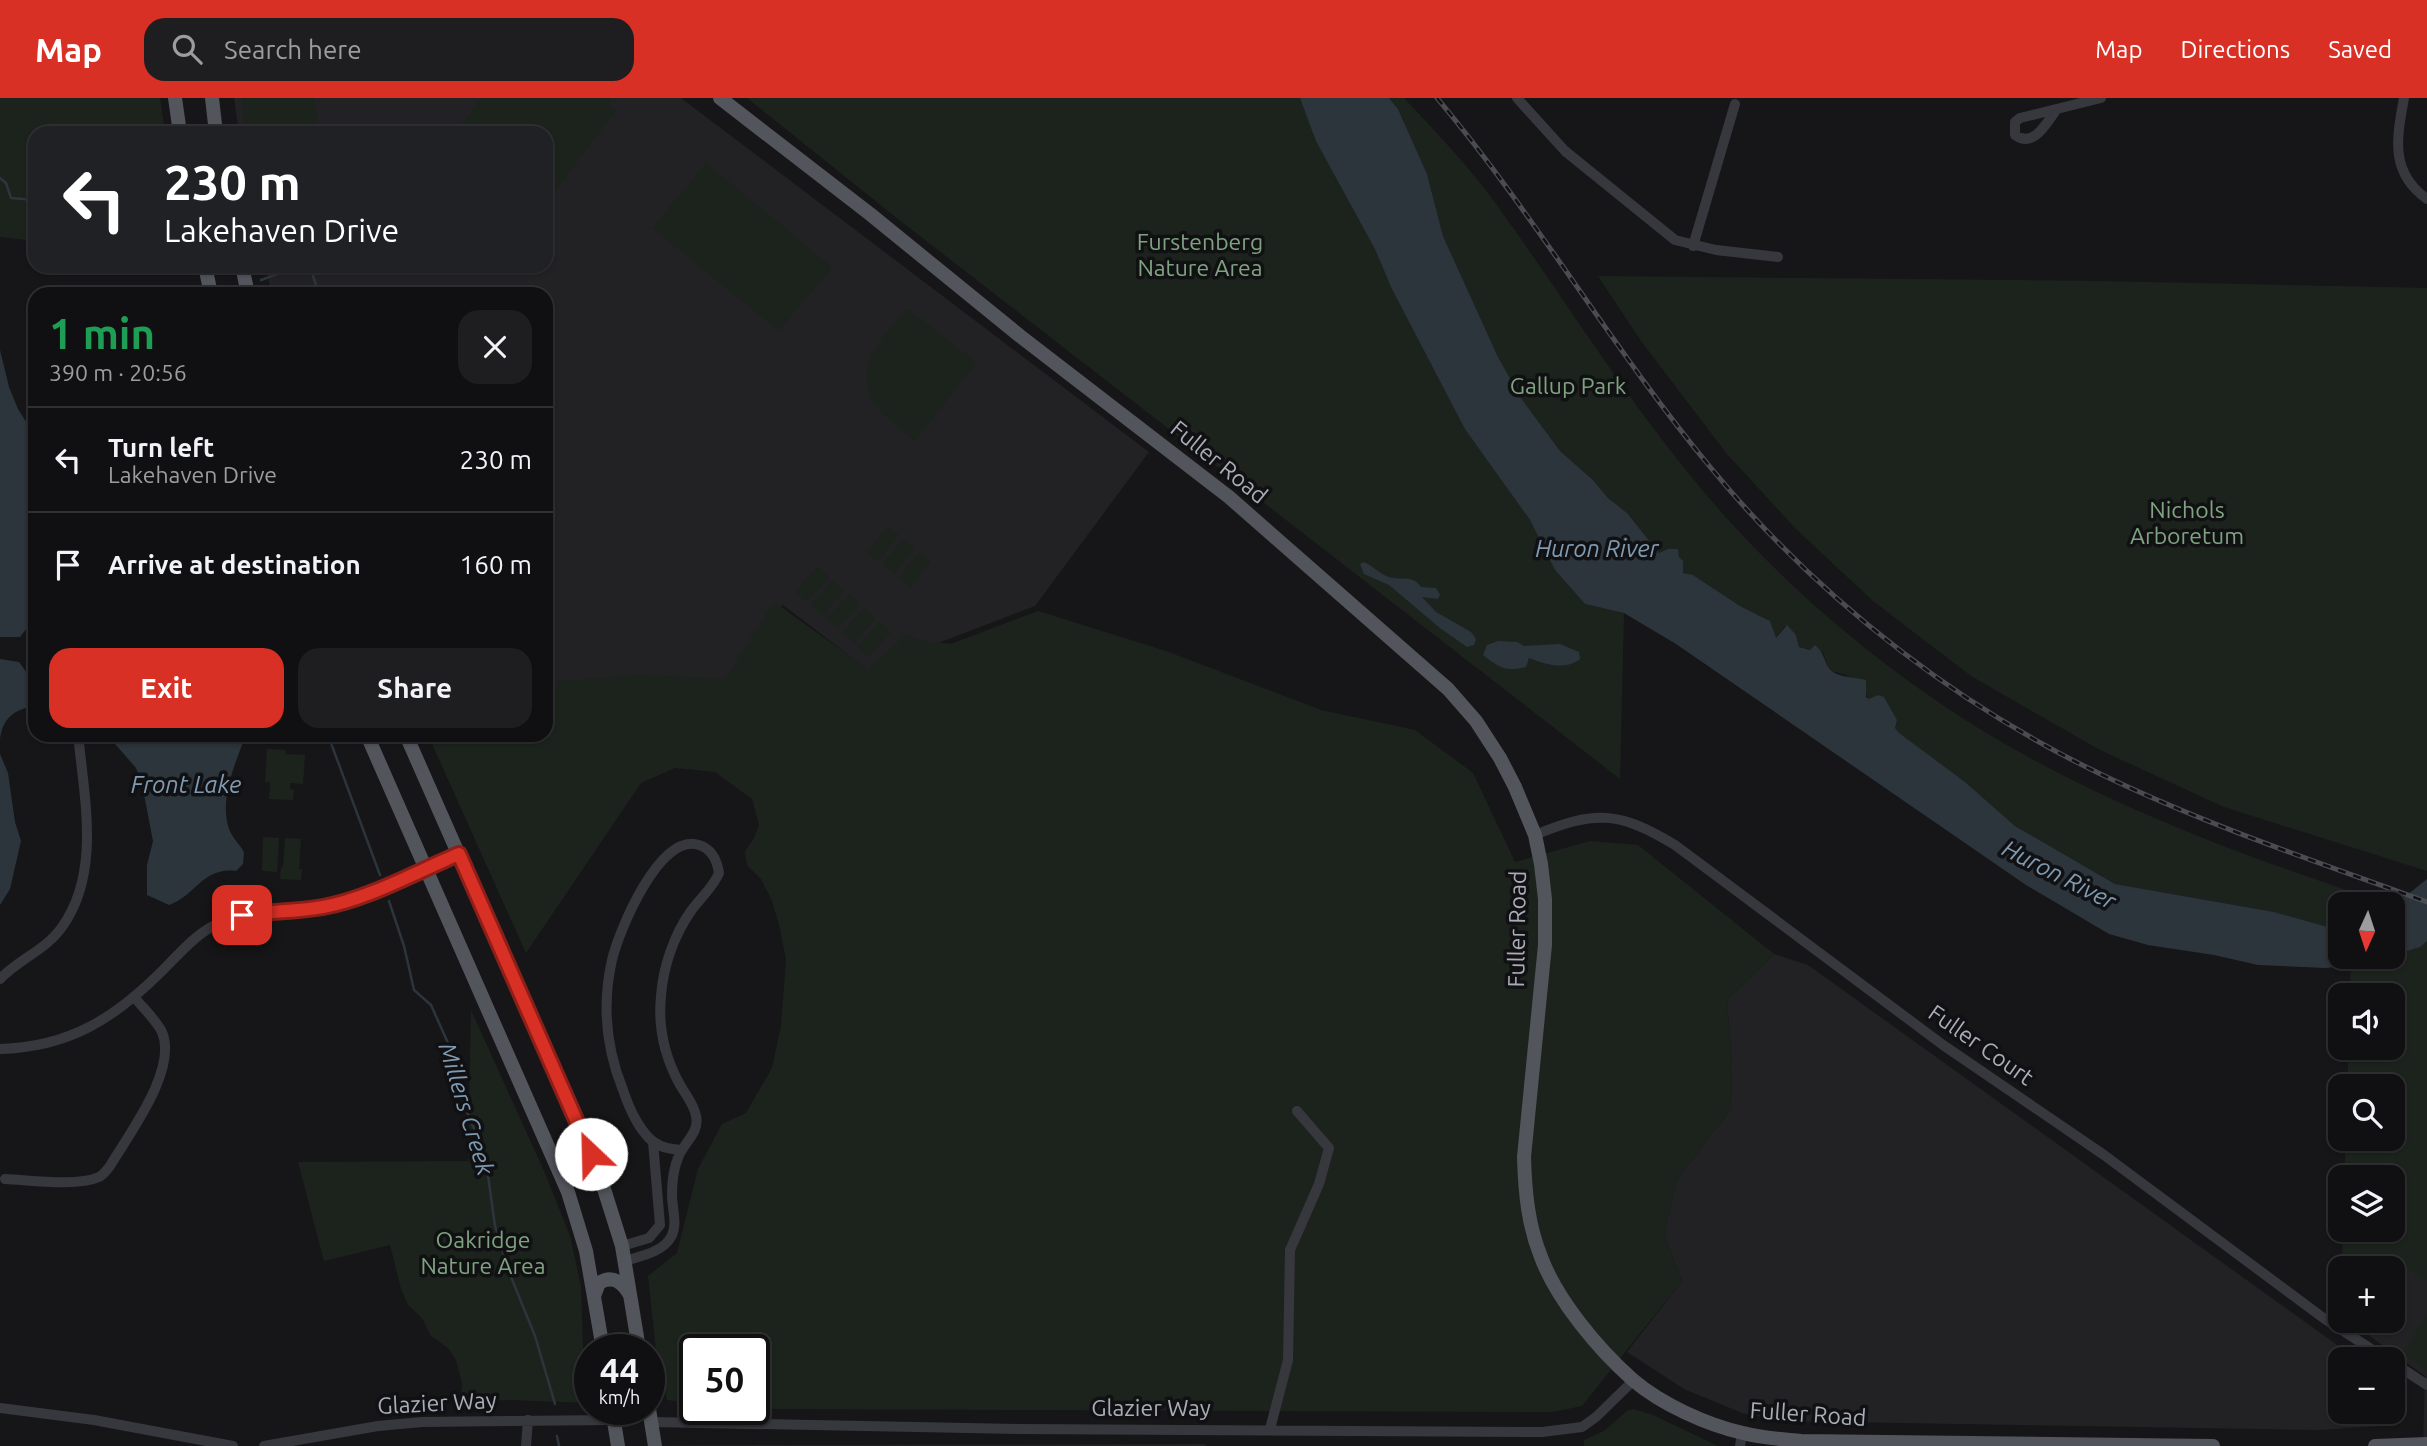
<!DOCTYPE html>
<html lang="en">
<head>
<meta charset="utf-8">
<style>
  :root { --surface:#101012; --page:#1e1e20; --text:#f1f3f6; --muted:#9c9d9f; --line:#303032; --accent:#d93025 }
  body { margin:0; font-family:Ubuntu,sans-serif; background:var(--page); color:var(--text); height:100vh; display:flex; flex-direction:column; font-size:26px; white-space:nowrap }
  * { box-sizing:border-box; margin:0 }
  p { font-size:23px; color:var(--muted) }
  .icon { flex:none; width:38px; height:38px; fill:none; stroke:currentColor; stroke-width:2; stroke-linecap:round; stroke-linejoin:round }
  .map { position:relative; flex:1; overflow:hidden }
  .side { position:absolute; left:28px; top:189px; width:525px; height:455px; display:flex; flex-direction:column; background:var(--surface); border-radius:21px; box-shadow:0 2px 5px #0004,0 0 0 2px var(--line) }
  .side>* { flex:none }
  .guide { position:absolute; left:28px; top:28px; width:525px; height:147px; border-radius:21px; box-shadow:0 2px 5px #0004,0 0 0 2px var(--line); background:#202124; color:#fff; overflow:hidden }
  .needle { width:46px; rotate:183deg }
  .controls { position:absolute; left:2328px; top:794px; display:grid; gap:14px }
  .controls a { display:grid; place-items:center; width:77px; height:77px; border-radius:14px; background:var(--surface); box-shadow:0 2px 5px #0004,0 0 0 2px var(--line); font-size:35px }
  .speed { position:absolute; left:574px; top:1236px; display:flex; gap:14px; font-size:35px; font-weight:700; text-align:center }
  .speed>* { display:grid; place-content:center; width:91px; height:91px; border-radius:50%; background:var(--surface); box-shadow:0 2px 5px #0004,0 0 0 2px var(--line); line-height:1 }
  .speed small { font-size:18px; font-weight:400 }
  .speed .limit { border:4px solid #111; border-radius:10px; background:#fff; color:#111 }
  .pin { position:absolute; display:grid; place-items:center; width:60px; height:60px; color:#fff; margin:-30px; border-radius:14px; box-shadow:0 4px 10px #0006 }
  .me { position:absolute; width:77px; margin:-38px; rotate:336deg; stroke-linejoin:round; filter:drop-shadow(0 0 5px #0008) }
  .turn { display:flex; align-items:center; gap:24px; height:147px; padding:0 21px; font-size:32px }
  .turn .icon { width:91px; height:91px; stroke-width:2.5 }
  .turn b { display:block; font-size:49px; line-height:60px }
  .round { display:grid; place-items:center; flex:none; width:74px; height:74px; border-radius:21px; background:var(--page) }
  .headline { display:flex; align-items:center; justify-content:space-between; height:119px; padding:0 21px }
  h1 { font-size:42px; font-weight:700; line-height:52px; color:#1e9e55 }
  .primary-button { display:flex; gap:14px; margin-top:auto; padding:14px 21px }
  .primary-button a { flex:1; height:80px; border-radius:21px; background:var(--accent); color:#fff; font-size:28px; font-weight:700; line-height:80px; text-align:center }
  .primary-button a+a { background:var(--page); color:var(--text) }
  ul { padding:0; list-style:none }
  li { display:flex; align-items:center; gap:21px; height:105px; padding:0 21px; border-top:2px solid var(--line) }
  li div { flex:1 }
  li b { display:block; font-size:26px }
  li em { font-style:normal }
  header { display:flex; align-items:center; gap:42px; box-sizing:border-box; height:98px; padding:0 35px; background:var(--accent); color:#fff }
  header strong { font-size:33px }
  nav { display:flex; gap:38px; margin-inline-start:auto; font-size:24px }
  .search { width:490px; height:63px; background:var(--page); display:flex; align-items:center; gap:18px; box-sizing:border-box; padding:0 24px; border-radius:21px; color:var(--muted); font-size:26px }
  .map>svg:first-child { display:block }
</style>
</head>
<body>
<header>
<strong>Map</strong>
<div class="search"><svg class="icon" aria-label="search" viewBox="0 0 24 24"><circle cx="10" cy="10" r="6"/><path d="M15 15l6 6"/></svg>Search here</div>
<nav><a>Map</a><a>Directions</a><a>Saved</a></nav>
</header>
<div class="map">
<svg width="2427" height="1348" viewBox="0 0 2427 1348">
  <rect width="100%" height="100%" fill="#161618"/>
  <path fill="#222225" d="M234 0H681L1149 354 1035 508 868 572 783 507 728 587 546 594V196H272L265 168H546V35H239Z
    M2427 843V1348H2423L2425 1278 2349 1223H2392V1171H2342L2343 1132H2392V1080H2345L2346 1041H2392V989H2347L2349 950H2392V898H2350L2351 867 2392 859 2420 849Z
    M1774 856 1808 867 2358 1262H2340V1314H2385L2384 1328 2318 1332 1781 1323 1742 1315 1684 1291 1627 1254 1682 1183 1664 1137 1676 1083 1731 1011 1732 967 1727 902Z
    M1205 1346 1206 1348H619L759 1347Z"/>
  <path fill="#1c231d" d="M0 0H160L165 35H35V143L0 139Z
    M241 0H314L318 27 267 35H246Z
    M481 0H611L610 7 616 12 546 106V35H456Z
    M747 0H1300L1500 379 1530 422 1555 472 1585 506 1624 515 1620 681 898 121Z
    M1389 0H1404C1434 32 1465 64 1491 99 1558 191 1618 289 1690 377 1756 459 1835 531 1921 592 2061 692 2229 754 2392 807H2340V830L2335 831 2274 814 2115 786 2015 728 1965 684 1898 635 1895 630 1897 622 1884 599 1878 597 1869 602 1865 593 1849 578 1832 573 1828 569 1823 554 1799 549 1796 537 1785 528 1776 540 1767 521 1740 508 1693 477 1683 475V463L1668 451 1659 455 1627 415 1608 400 1593 382 1560 353 1523 303 1498 259 1443 138 1427 76 1398 11Z
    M706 65 832 169 779 233 652 130Z
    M1598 178 2097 183 2427 190V773L2224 709 2100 652 1971 578 1873 503 1795 430 1727 356 1641 243Z
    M907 211 977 264 915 343C903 332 887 322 878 310 849 271 882 239 907 211Z
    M887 428 899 437 878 464 866 454Z
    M903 441 915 450 894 476 882 467Z
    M919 454 931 463 911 489 898 480Z
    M817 468 829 479 807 504 795 494Z
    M833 482 845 493 822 518 811 507Z
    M849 496 860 506 838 531 826 521Z
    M774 504 868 571 907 536 922 543 951 546 1038 513 1166 553 1321 612 1415 632 1473 675 1515 764 1590 743 1638 747 1774 856 1727 902 1732 967 1731 1011 1676 1083 1664 1137 1682 1183 1582 1308 1553 1314 740 1311H754V1251H695V1305L667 1302 656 1252 648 1178 677 1155 698 1071 722 1026 746 1015 772 970 781 928 786 861 779 827 772 803 761 781 747 767 745 753 754 740 759 727 752 701 715 674 675 670 641 685 526 855 428 637H546V584L640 577 725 581Z
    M864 509 876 520 854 545 842 535Z
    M880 523 891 534 869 559 857 549Z
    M267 651 285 652 286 656 305 657 303 686 290 685V691L294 692 293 702 269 701 270 684H265Z
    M263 739 279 740 277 774 262 773Z
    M285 740 301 741 299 771H302L301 782 280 781 281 770 283 769Z
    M2427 843V1183L2391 1161 2384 1171H2342L2343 1132H2392V1080H2345L2346 1041H2392V989H2347L2349 950H2392V898H2350L2351 867C2377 863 2407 860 2427 843Z
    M471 912 544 1073 570 1138 581 1188 583 1252 590 1305 510 1302 461 1304 462 1285 456 1262 448 1250 431 1238 422 1220 408 1207 401 1191 390 1147 324 1163 298 1064 468 1063Z
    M2427 1217V1273L2403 1255Z
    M1633 1311 1653 1317 1718 1348H1584V1342L1604 1333 1628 1312Z"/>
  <path fill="#2c353c" d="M1300 0H1389L1398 11 1427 76 1443 138 1498 259 1523 303 1560 353 1593 382 1608 400 1627 415 1659 455 1668 451H1678L1679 459 1683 463V475L1693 477 1740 508 1770 523 1776 540 1787 527 1796 537 1799 549 1810 552 1815 547C1823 554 1823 558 1827 567 1833 580 1854 579 1866 582V599L1869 601 1878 597 1884 599 1897 622 1895 630 1899 635 1965 684 2015 728 2115 786 2274 814 2335 831 2340 830V859H2390L2380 863 2326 870 2258 867 2214 857 2148 847 2109 836 2026 787 1676 546 1624 515 1585 506 1555 472 1530 422 1465 331 1392 191 1375 151 1316 43Z
    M0 252 9 289 18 311 35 338V520L20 539H0Z
    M1364 464C1373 468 1380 476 1389 479 1402 483 1412 476 1421 489L1436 490 1440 497 1438 501 1422 499 1436 514 1471 534 1476 541 1474 547 1467 549 1440 530 1389 487 1364 476 1360 466Z
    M1498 543 1517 544 1524 548 1560 546 1579 554 1580 561C1565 573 1545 566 1529 560L1526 569C1505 574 1500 570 1483 557L1487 547Z
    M0 561 19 564 35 586V608C14 611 2 621 0 642Z
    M102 637H121L168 644 196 641 204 637H240L245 639C235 666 219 702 229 731 232 739 240 747 244 754L243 766 236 773C202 769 196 798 169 807L147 797V767L153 743 142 686 136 670 116 647Z
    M0 656 8 675 15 724 21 743 10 791 0 807Z
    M2427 781V843L2420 849 2392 858V809Z"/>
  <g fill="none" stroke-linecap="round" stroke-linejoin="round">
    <path stroke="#2c353c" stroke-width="2.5" d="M0 80 6 85 11 100 35 102
      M296 168 312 175 319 196
      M261 182 280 175 293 168
      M328 637 380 777
      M389 803 404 848 414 892 431 907 448 945 450 975 476 1035 487 1070 495 1128 509 1174 535 1238 555 1306
      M557 1338 559 1348"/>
    <path stroke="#37383d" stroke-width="10" d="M1517 0 1565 53 1675 142 1716 152 1778 159
      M2404 0C2397 39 2389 74 2427 101
      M2057 11C2047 24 2034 51 2015 37V24L2020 20 2101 0
      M1693 148 1735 6
      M1535 737C1595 712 1619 713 1675 747L1943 947 2104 1057 2322 1219 2388 1262
      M0 881C19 861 46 852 62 829 100 776 85 704 79 645L81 637
      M0 951C70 949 115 920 163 872 179 856 195 837 215 827 251 808 292 816 330 807 374 797 417 774 459 756
      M5 1081C29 1082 77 1089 99 1079 103 1077 107 1072 110 1068 129 1036 178 972 162 934 156 922 143 910 135 900
      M622 1148 649 1140 660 1127 653 1044
      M625 1163C641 1158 663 1154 671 1139 678 1127 672 1110 672 1097 672 1084 673 1072 678 1060 683 1045 700 1035 696 1018 694 1006 685 996 679 985 665 959 658 928 661 898 663 869 674 837 691 813 700 800 713 790 719 775 717 762 712 751 699 747 660 734 619 832 612 862 602 906 606 950 623 992 629 1010 642 1041 661 1048 667 1051 675 1051 682 1052
      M2392 1264 2427 1287
      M0 1310 94 1322 233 1348
      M651 1324 1021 1331 1542 1334 1582 1329 1596 1319 1634 1282
      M1270 1331 1288 1262 1290 1152 1319 1086 1329 1050 1297 1013
      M264 1348 378 1328 422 1324 614 1322
      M526 1348 528 1322
      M1740 1348 1742 1335"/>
    <path stroke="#53555c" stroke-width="14" d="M175 0 180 35
      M212 0 216 35
      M720 0 870 116 1020 238 1229 399 1448 591 1476 623 1500 660 1515 689 1535 737 1541 766 1545 801V847L1524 1059C1525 1094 1528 1127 1541 1159 1557 1202 1598 1251 1633 1282 1661 1306 1707 1327 1743 1335 1761 1340 1781 1341 1801 1343L2213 1348
      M205 168 211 196
      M242 168 248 196
      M367 637 568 1094 586 1153 603 1251
      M406 637 599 1075 622 1148 639 1251
      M594 1198 599 1185C613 1176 623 1185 630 1197
      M612 1311 618 1348
      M649 1311 655 1348
      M2375 1348 2427 1346"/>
    <g stroke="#4a4c52" stroke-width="5">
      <path id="rail" d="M1437 0C1536 118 1613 252 1711 370 1822 505 1967 616 2126 688 2224 733 2326 767 2427 804"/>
    </g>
    <use href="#rail" stroke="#111113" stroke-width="2.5" stroke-dasharray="8" stroke-linecap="butt"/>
  </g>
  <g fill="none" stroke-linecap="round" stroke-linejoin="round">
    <g stroke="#8d1f18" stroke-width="18">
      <path id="route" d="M242 817C269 813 296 814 323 809 368 801 416 774 459 756L591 1056"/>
    </g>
    <use href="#route" stroke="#d93025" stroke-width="12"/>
  </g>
  <g text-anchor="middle" stroke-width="7" stroke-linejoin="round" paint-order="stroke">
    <g font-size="23" fill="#7fa381" stroke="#111113">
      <text x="1200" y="152">Furstenberg<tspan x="1200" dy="26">Nature Area</tspan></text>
      <text x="1568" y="296">Gallup Park</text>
      <text x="2187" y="420">Nichols<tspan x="2187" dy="26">Arboretum</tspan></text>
      <text x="483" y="1150">Oakridge<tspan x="483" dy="26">Nature Area</tspan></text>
    </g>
    <g font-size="23" fill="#a8adb8" stroke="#111113">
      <text transform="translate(1219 364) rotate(39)" y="8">Fuller Road</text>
      <text transform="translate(1517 831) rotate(-89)" y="8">Fuller Road</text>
      <text transform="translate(1981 947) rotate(35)" y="8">Fuller Court</text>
      <text transform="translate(437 1305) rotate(-3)" y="8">Glazier Way</text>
      <text x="1151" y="1318">Glazier Way</text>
      <text transform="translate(1808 1316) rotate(4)" y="8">Fuller Road</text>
    </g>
    <g font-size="24" font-style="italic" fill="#7f9bb3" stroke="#111113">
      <text x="1597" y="459">Huron River</text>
      <text x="186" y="695">Front Lake</text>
      <text transform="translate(2059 777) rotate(27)" y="8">Huron River</text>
      <text transform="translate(466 1011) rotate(73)" y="8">Millers Creek</text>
    </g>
  </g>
</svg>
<div class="controls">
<a><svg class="needle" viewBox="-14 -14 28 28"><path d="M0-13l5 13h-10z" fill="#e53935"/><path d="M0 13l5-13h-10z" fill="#9c9d9f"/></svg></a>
<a><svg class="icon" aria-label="sound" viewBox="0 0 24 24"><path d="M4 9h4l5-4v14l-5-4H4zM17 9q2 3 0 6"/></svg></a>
<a><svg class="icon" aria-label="search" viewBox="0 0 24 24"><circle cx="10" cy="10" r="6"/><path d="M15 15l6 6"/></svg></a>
<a><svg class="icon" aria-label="layers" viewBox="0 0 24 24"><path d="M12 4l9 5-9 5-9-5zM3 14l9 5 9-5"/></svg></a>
<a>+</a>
<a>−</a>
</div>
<div class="speed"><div>44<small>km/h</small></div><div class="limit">50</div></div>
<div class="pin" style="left:242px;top:817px;background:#d93025"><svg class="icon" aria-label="arrive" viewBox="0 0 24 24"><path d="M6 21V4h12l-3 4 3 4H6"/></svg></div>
<svg class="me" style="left:591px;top:1056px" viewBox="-20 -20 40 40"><circle r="19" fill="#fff"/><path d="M0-13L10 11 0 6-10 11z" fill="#d93025"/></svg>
<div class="guide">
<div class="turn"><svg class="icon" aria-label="left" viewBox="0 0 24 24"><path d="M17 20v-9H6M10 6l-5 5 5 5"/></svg><div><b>230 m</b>Lakehaven Drive</div></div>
</div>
<section class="side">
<div class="headline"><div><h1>1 min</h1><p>390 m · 20:56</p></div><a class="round"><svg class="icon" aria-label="close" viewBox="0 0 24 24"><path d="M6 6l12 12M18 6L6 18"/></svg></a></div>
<ul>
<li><svg class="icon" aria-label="left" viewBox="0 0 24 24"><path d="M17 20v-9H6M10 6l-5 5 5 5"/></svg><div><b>Turn left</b><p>Lakehaven Drive</p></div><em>230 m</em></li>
<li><svg class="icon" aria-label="arrive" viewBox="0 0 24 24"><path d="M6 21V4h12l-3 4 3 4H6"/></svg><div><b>Arrive at destination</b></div><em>160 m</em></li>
</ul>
<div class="primary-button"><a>Exit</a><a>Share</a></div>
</section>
</div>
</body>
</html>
